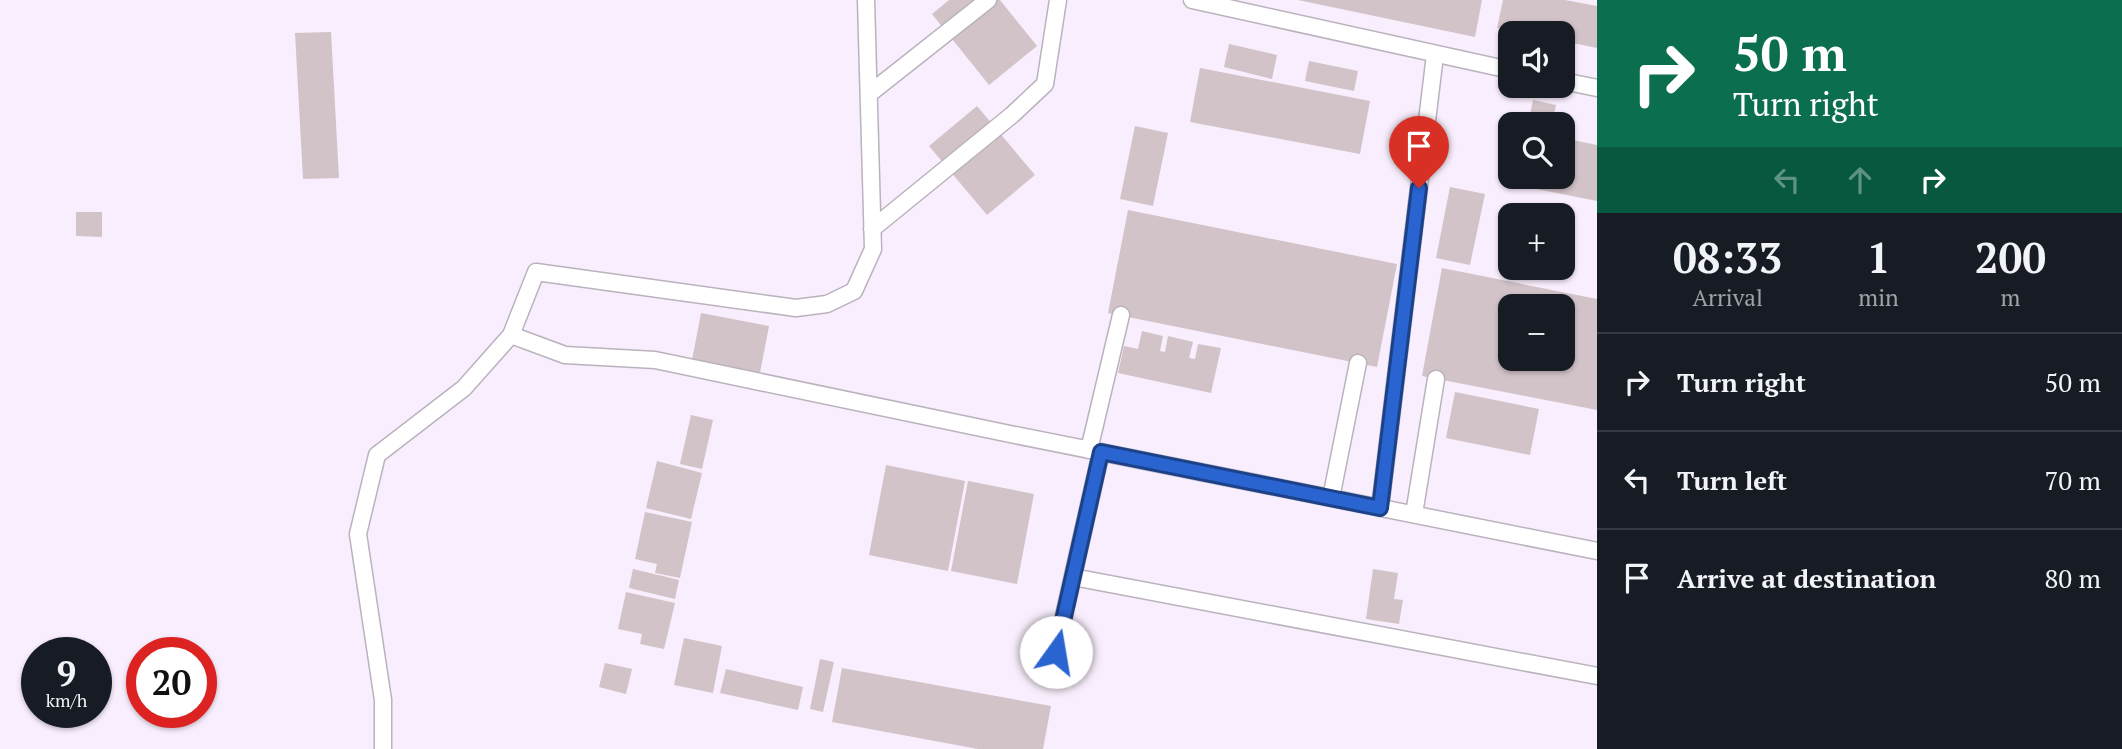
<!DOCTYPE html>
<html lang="en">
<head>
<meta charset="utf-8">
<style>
  :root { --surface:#171b24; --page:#20242c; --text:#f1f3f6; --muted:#9ea1a6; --line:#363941 }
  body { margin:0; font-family:"PT Serif",serif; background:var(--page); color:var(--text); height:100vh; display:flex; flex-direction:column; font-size:26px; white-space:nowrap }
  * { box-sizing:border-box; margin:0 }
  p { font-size:23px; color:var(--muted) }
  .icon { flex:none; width:38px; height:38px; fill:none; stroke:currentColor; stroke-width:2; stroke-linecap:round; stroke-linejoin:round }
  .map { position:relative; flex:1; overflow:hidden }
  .drawer { display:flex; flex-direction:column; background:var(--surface); width:525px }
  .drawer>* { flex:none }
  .top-card { background:#0b6e4f; color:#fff; overflow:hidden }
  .buttons { position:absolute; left:1498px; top:21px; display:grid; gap:14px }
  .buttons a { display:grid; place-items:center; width:77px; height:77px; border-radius:14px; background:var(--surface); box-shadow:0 2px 5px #0004; font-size:35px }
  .speed { position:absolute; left:21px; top:637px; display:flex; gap:14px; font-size:35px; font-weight:700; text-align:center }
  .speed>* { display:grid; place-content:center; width:91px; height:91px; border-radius:50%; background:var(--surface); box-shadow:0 2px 5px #0004; line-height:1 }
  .speed small { font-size:18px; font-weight:400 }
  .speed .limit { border:10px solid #d22; background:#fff; color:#111 }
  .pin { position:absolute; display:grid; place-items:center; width:60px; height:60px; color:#fff; margin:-72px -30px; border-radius:50% 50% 50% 0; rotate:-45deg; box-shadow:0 0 7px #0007 }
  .pin .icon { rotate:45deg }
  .me { position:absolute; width:77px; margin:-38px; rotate:13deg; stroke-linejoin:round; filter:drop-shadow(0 0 5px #0008) }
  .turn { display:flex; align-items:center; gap:24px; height:147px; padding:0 21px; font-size:32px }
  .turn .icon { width:91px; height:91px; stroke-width:2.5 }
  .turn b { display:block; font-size:49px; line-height:60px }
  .lanes { display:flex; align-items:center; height:66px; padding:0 21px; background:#0003; justify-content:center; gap:35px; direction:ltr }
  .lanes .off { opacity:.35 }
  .eta { display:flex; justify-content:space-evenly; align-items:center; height:119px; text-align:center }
  .eta b { font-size:42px; font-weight:800; line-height:49px }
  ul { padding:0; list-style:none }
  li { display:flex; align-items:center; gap:21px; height:98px; padding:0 21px; border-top:2px solid var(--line) }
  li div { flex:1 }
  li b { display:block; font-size:26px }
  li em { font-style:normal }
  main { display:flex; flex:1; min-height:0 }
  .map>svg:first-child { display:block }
</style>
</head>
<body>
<main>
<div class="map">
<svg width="1597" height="749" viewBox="0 0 1597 749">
  <rect width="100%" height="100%" fill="#fefaff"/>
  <path fill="#f9eefd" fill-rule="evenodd" d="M0 0H1597V749H0ZM1510 33H1563V86H1510ZM1510 124H1563V177H1510ZM1510 215H1563V268H1510ZM1510 306H1563V359H1510ZM37 653H96V712H37ZM142 653H201V712H142Z"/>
  <path fill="#d2c3c8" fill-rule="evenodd" d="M949 0H1000L1037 46 989 85 932 14Z
    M1298 0H1482L1475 37Z
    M1503 0H1565L1597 6V48L1563 41V33H1525L1497 28Z
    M331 32 339 178 303 179 295 33Z
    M1229 44 1277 55 1272 79 1224 67Z
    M1309 61 1358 71 1354 91 1305 81Z
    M1200 68 1370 101 1360 154 1190 122Z
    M1533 100 1556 105 1552 124H1528Z
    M977 106 1035 175 987 215 929 146Z
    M1135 126 1168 133 1153 206 1120 199Z
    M1563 138 1597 145V201L1506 183 1509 170 1510 177H1563Z
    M1450 187 1485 194 1470 265 1436 258Z
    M1128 210 1397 264 1377 367 1108 313Z
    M76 212H102V237L76 236Z
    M1442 268 1597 299V410L1422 376ZM1510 306H1563V359H1510Z
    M701 313 769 326 760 373 692 360Z
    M1142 331 1163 336 1160 351 1165 352 1168 336 1193 342 1189 358 1195 359 1198 344 1221 348 1211 393 1118 373 1124 346 1138 349Z
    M1455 392 1539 409 1530 455 1446 438Z
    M691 415 713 420 702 469 680 464Z
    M657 461 702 473 691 519 646 508Z
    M886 465 965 481 948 571 869 555Z
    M968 481 1034 494 1017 584 951 571Z
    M645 512 692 522 680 578 655 573 657 564 635 559Z
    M633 569 679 580 675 599 629 588Z
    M1373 569 1398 573 1394 599 1403 600 1399 624 1366 619Z
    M626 592 675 603 664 649 640 644 642 634 618 629Z
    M684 638 722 646 713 693 674 685Z
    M820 659 834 662 823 712 810 709Z
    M605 663 632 669 626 694 599 687Z
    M842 668 1051 706 1043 749H978L832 722Z
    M726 669 803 687 798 710 720 693Z"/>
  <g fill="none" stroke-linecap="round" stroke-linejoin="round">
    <g stroke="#bab2bd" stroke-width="19">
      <path id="service" d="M1192 0 1510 70
        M1563 81 1597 88
        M869 94 988 0
        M872 229 1012 115 1045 84 1058 0
        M511 335 536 272 796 308 827 304 854 291 873 249 866 0
        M1089 450 1121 315
        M1331 498 1358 363
        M1380 508 1435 55
        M1414 514 1436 379
        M1073 577 1597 676
        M1050 677 1101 452
        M383 749V700L358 534 377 455 464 388 511 335 565 355 655 360 1010 434 1597 551"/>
    </g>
    <use href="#service" stroke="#fff" stroke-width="16"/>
  </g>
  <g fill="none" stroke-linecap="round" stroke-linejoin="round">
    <g stroke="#1b4188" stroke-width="18">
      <path id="route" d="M1056 652 1101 452 1380 508 1419 188"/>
    </g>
    <use href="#route" stroke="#2964d1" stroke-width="12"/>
  </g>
</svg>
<div class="buttons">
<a><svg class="icon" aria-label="sound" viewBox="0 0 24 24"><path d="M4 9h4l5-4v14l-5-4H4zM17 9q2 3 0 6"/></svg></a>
<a><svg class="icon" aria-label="search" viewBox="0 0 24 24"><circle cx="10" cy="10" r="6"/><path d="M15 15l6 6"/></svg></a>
<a>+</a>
<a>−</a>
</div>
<div class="speed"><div>9<small>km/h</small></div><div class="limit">20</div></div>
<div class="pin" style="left:1419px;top:188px;background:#d93025"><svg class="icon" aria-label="arrive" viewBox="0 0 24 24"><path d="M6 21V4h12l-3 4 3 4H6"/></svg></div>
<svg class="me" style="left:1056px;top:652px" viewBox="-20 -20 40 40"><circle r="19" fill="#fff"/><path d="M0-13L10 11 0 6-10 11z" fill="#2964d1"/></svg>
</div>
<section class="drawer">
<div class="top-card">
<div class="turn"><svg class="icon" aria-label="right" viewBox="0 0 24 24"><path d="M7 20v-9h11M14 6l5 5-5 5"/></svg><div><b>50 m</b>Turn right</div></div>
<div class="lanes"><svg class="icon off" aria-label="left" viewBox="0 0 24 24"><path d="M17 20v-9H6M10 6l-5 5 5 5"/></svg><svg class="icon off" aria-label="ahead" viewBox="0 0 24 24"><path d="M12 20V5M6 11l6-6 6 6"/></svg><svg class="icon" aria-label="right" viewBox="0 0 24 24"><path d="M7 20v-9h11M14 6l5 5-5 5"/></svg></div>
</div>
<div class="eta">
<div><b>08:33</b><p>Arrival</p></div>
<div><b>1</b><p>min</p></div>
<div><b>200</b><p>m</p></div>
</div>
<ul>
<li><svg class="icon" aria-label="right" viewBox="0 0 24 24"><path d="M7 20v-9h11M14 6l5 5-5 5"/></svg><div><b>Turn right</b></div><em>50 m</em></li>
<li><svg class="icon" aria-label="left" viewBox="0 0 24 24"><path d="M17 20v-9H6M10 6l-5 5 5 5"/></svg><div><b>Turn left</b></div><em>70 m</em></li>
<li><svg class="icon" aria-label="arrive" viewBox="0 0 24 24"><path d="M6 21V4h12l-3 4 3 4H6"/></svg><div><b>Arrive at destination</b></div><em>80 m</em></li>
</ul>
</section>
</main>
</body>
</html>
